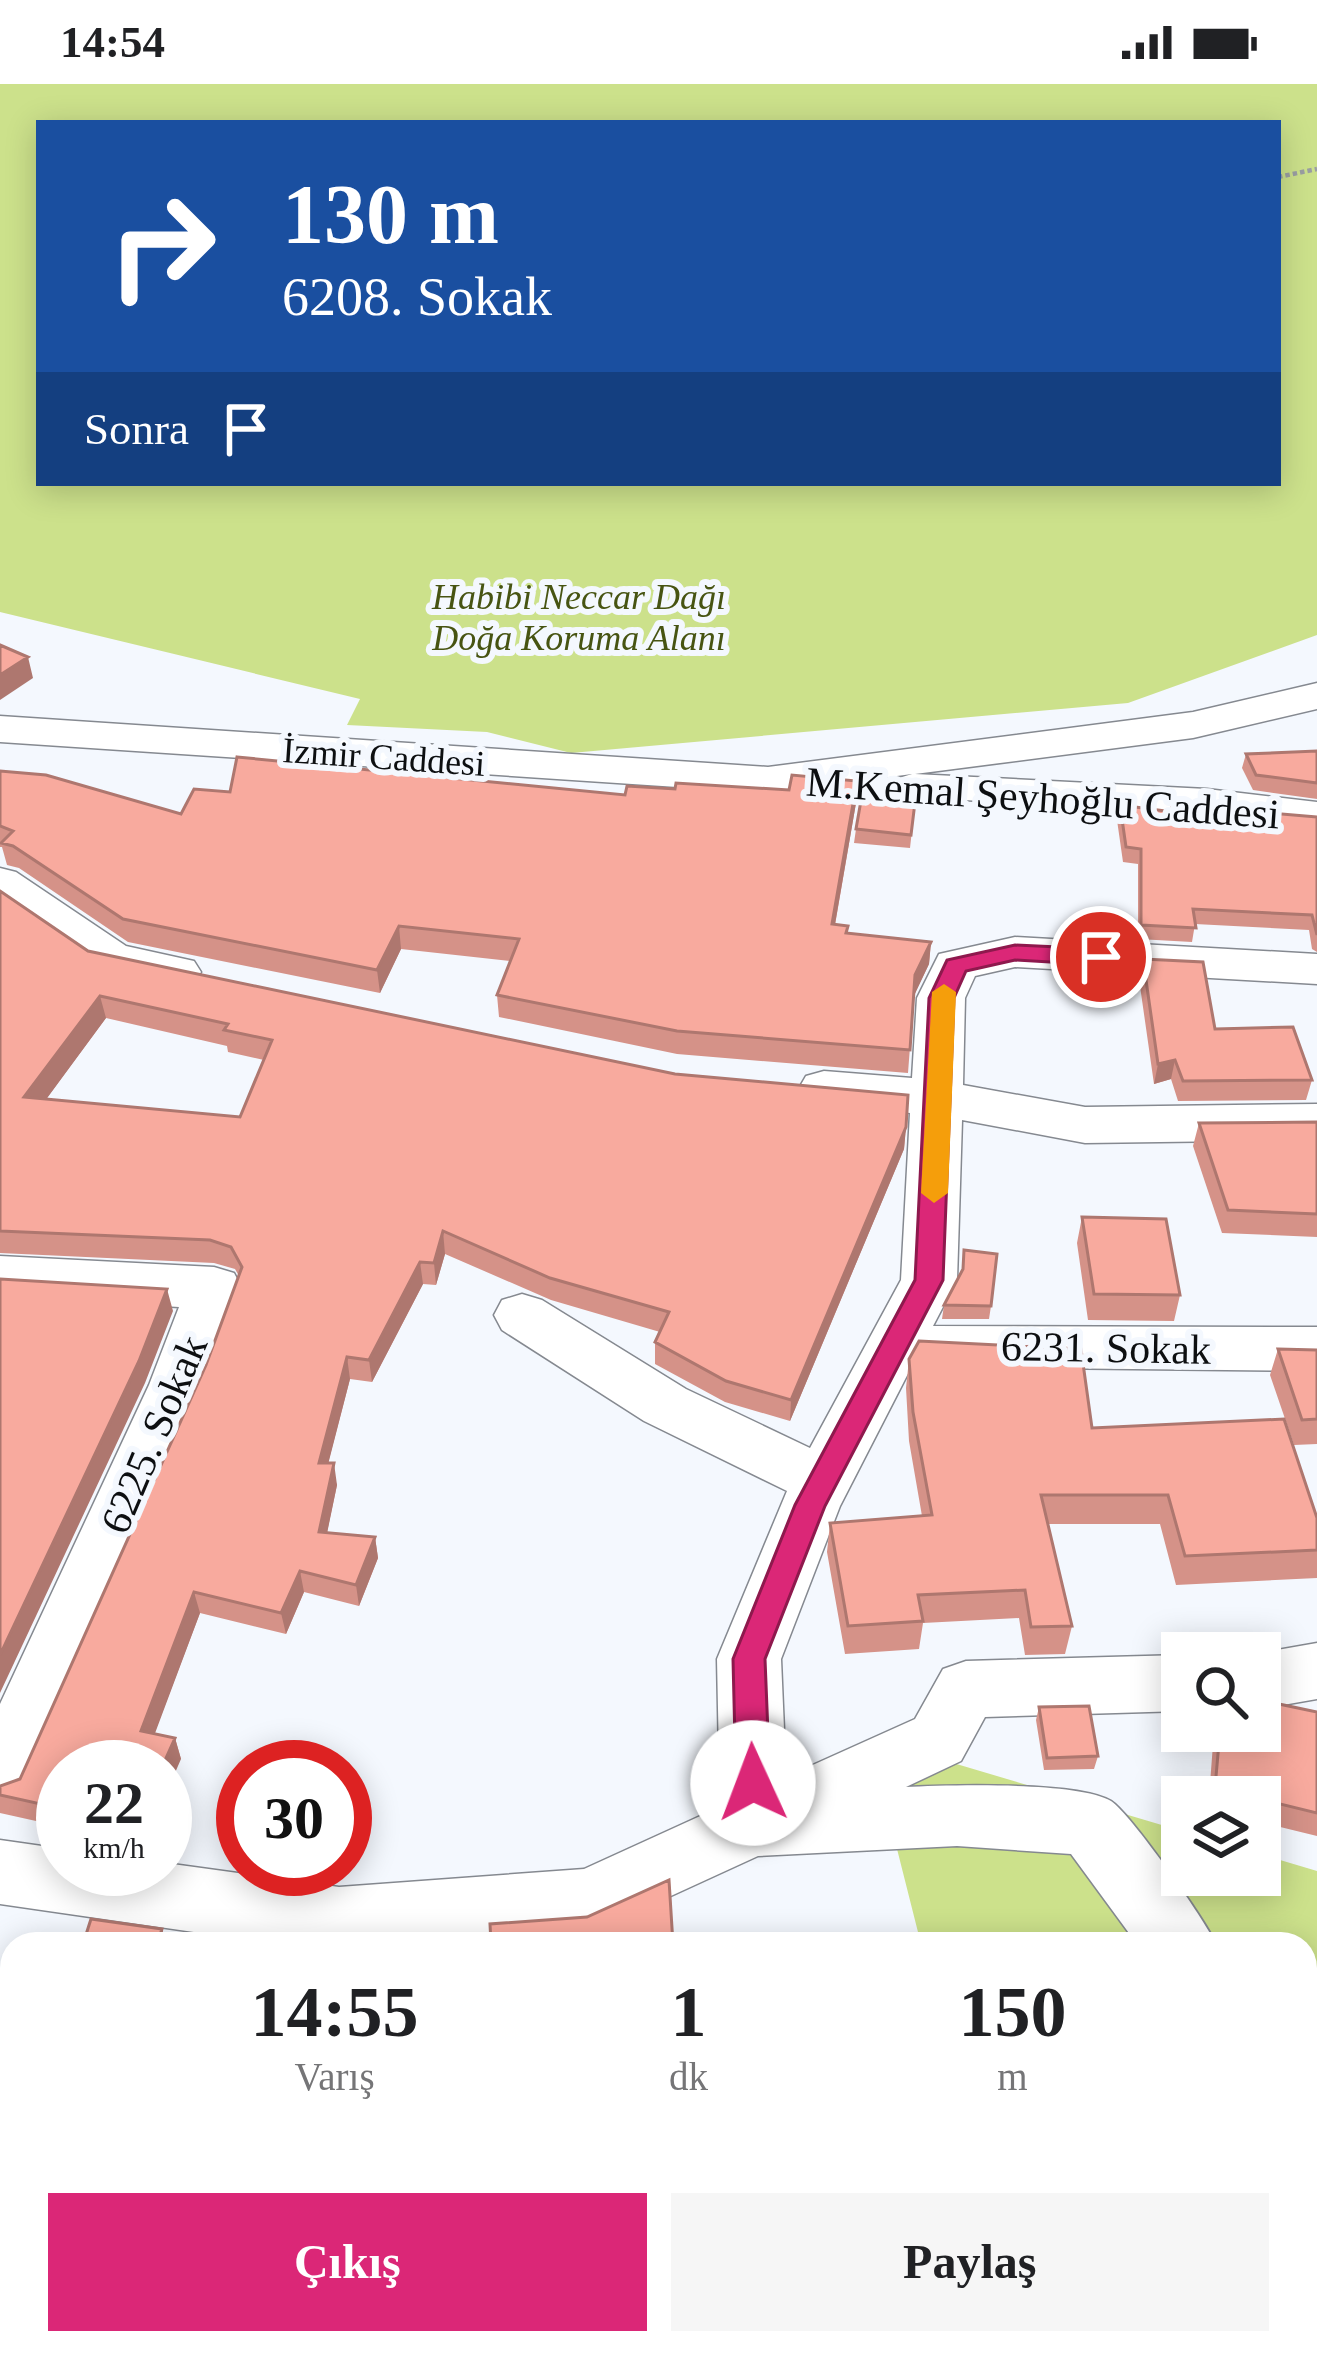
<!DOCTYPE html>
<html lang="tr">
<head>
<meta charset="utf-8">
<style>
  :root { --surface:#fff; --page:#f6f6f6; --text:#202124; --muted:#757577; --accent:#db2777 }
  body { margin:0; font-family:"Times New Roman",serif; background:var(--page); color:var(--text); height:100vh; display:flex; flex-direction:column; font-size:45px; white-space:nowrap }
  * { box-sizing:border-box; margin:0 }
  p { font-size:39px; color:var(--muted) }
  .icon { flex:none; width:66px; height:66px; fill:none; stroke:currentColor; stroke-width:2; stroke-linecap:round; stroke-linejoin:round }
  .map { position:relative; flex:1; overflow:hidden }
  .sheet { position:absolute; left:0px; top:1848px; width:1317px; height:423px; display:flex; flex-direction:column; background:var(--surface); border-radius:36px 36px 0 0; box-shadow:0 6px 30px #0003 }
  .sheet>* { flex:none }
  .top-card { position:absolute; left:36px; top:36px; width:1245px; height:366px; border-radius:0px; box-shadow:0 6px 30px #0003; background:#1a4fa0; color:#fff; overflow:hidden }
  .buttons { position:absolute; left:1161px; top:1548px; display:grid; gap:24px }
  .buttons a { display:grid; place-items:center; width:120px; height:120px; border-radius:0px; background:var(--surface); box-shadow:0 6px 30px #0003; font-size:60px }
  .speed { position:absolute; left:36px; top:1656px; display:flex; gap:24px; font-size:60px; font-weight:700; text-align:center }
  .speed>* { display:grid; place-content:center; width:156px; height:156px; border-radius:50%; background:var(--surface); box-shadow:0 6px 30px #0003; line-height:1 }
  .speed small { font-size:30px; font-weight:400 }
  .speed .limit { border:18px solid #d22; background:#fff; color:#111 }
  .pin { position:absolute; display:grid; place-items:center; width:102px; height:102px; color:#fff; margin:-51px; border:6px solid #fff; border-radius:50%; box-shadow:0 3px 12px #0007 }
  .me { position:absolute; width:132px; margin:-66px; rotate:358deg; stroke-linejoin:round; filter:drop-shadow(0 0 9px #0008) }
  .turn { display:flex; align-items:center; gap:42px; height:252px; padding:0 48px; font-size:54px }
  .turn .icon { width:156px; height:156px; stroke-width:2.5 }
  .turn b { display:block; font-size:84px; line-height:102px }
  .then { display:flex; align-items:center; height:114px; padding:0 48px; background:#0003; gap:24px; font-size:45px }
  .eta { display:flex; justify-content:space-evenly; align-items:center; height:204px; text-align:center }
  .eta b { font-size:72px; font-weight:700; line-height:84px }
  .cta { display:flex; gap:24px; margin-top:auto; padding:24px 48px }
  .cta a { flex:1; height:138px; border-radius:0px; background:var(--accent); color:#fff; font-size:48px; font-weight:700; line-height:138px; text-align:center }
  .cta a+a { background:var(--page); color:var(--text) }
  .status { display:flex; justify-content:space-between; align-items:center; height:84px; padding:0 60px; background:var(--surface); direction:ltr }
  .status svg { height:33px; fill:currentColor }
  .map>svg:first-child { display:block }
</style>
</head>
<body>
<div class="status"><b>14:54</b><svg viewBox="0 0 49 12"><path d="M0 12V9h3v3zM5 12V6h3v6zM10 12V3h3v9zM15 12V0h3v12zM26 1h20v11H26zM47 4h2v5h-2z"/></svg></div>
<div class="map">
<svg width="1317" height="2269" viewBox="0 0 1317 2269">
  <rect width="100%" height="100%" fill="#f4f8fe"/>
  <path fill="#cce18b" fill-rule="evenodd" d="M0 0H1317V551L1128 619 571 669 487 648 347 641 360 615 0 528ZM39 39H1278V399H39Z
    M869 1654 1182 1747V1791H1260V1770L1317 1787V2269H1026L1023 2259H1305V1860H921Z"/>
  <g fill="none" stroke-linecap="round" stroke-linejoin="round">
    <g stroke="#858990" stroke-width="3">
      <path id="minor" d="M1317 599V625L1193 654 915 690 1207 705 1317 718V744L1207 731 899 712 892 703 899 694 912 690 768 709 0 658V632L768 683 1193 628Z
        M0 784 16 788 126 862 194 877 201 888 194 899C125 917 53 856 0 819Z
        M1015 853 1317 870V900L1015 883 975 892 965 914 963 1001 1085 1023 1317 1020V1056L1085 1059 962 1036 957 1196 933 1242 1317 1243V1287L940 1283 917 1272 840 1422 781 1575 786 1693 915 1635 943 1585 966 1577 1182 1571V1627L985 1633 961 1677 906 1703C948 1701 1078 1697 1111 1717 1131 1730 1205 1836 1216 1860H1137L1071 1770 957 1762 758 1772 588 1850 456 1860H276L0 1820V1756L63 1765V1785H165V1779L339 1803 584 1785 720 1723 717 1575 787 1407 644 1337 502 1246 494 1231 502 1216 522 1210 542 1216 686 1305 810 1364 901 1196 910 1029 806 1016 799 1004 806 992 824 987 912 994 917 914 939 870Z
        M0 1172 214 1183 234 1189 242 1204 207 1301 24 1713 0 1722V1620L149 1301 179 1223 0 1212Z
        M1317 1559V1615L1260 1625V1569Z
        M0 2007 12 2010V2109L0 2114Z
        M1305 2208 1317 2213V2269H1268L1266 2259H1305Z
        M538 2259H618V2269H538Z"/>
    </g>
    <path stroke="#9a9ea2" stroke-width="4.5" stroke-dasharray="4.5 3" stroke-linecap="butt" d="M1278 93 1317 85"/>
    <use href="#minor" fill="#fff" fill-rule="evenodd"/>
  </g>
  <path fill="#d59288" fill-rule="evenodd" d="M1317 667V715L1253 706 1242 684 1246 670Z
    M0 687 181 730 230 708 625 711 675 705 789 706 857 697 856 719 835 841 847 849 931 858 929 880 914 911 908 989 677 970 499 933 497 911 510 877 401 865 380 909 128 858 19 784 7 781 2 763H0Z
    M916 710 910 764 854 759 856 745Z
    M1120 721 1171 727 1172 721 1317 733V868L1312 865 1309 846 1195 840 1192 858 1138 855V780L1123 778 1117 736Z
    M0 807 88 867 906 1043 904 1065 790 1337 725 1318 655 1280V1258L660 1248 551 1216 445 1170 436 1201 423 1200 372 1298 350 1295 328 1379 337 1401 327 1448 375 1453 378 1474 359 1522 304 1508 286 1550 200 1529 154 1650 175 1654 181 1675 63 1683V1743L0 1729V1702L20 1695 206 1281 239 1192 235 1185 214 1179 0 1169ZM106 934 227 962 228 968 264 976 240 1033 46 1015Z
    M1143 875 1215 945 1312 996 1306 1016 1178 1017 1171 995 1154 1000 1139 895Z
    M1317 1038V1153L1222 1149 1193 1062 1199 1039Z
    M1082 1133 1180 1211 1174 1237 1088 1236 1077 1159Z
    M964 1166 991 1222 989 1235H942L944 1221 962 1187Z
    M1278 1265 1317 1266V1360L1294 1361 1270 1291Z
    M909 1275 1092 1344 1317 1434V1494L1176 1501 1160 1440H1048L1072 1542 1065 1570 1025 1571 1019 1534 923 1539 919 1565 845 1570 827 1468 830 1439 922 1432 909 1357 906 1304Z
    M1039 1623 1098 1672 1094 1685 1044 1686 1036 1636Z
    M1317 1628V1752L1260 1738V1713H1209L1214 1647H1260Z
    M12 2059V2219L0 2217V2093L6 2089Z"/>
  <path fill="#ae776f" d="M28 573 33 594 0 616V591Z
    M857 697 856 719 831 863 832 840Z
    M399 842 401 865 380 909 377 886Z
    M931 858 929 880 913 914 915 891Z
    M100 912 106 934 31 1036 24 1013Z
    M1175 976 1171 995 1154 1000 1158 980Z
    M906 1043 904 1065 790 1337 791 1316Z
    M443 1147 445 1170 436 1201 434 1179Z
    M420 1178 423 1200 372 1298 369 1276Z
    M167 1205 173 1227 145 1299 0 1609V1571Z
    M347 1273 350 1295 323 1400 319 1379Z
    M334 1379 337 1401 323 1469 319 1448Z
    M375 1453 378 1474 359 1522 356 1501Z
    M300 1487 304 1508 286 1550 281 1529Z
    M194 1508 200 1529 148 1668 141 1647Z
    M175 1654 181 1675 165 1712V1683H162Z
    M162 1845 167 1860H157Z"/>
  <path fill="#f8aa9e" stroke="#ae776f" stroke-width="3" fill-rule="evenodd" d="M0 561 28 573 0 591Z
    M1317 667V699L1256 691 1246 670Z
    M237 673 625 711 627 702 675 705 676 699 789 706 792 691 857 697 832 840 848 842 846 849 931 858 915 891 910 966 677 947 497 911 519 855 399 842 377 886 123 835 13 762 1 759 13 747 0 742V687L46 691 181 730 194 705 230 708Z
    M863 705 916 710 911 751 856 745Z
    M1120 721 1173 728 1172 721 1317 733V851L1312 831 1193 825 1196 844 1141 841V765L1126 763Z
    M0 807 88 867 675 990 908 1011 906 1043 791 1316 726 1297 655 1258 669 1228 550 1194 443 1147 434 1179 420 1178 369 1276 347 1273 319 1379H334L319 1448 375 1453 356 1501 300 1487 281 1529 194 1508 141 1647 175 1654 162 1683H63V1725L0 1711V1702L20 1695 206 1281 242 1183 231 1163 210 1156 0 1147ZM100 912 228 940 224 946 272 956 240 1033 24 1013Z
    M1143 875 1203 878 1215 945 1293 943 1312 996 1183 997 1175 976 1158 980Z
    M1317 1038V1130L1228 1126 1199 1039Z
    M1082 1133 1166 1135 1180 1211 1094 1210Z
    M964 1166 997 1170 991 1222 944 1221 963 1185Z
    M0 1195 167 1205 139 1277 0 1571Z
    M919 1257 1081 1265 1092 1344 1284 1335 1317 1434V1466L1185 1472 1168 1411H1041L1072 1542 1031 1543 1025 1506 918 1511 923 1537 848 1542 830 1439 932 1431 913 1328 909 1275Z
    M1278 1265 1317 1266V1335L1302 1336Z
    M1260 1616 1317 1628V1729L1260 1715V1713L1215 1704 1220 1647H1260Z
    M1089 1622 1098 1672 1047 1674 1039 1623Z
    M669 1796 673 1860H491L490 1840 587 1833Z
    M91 1835 162 1845 157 1860H83Z
    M12 2059V2202L0 2200V2093L6 2089V2061H11Z
    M593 2259H843V2269H594Z"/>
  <path fill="#db2777" stroke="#8e194d" stroke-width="3" d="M1015 861 1101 865 1113 873 1101 881 1015 876 966 887 954 914 943 1196 825 1422 765 1575 770 1699 765 1710 753 1714 741 1710 736 1699 733 1575 795 1421 915 1196 929 914 947 876Z"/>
  <path fill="#f59e0b" d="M944 900 956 908 948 1109 934 1119 921 1109 932 908Z"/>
  <g text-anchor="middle" stroke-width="12" stroke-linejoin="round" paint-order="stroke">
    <g font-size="36" font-style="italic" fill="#475412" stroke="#f4f8fe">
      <text x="579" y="525">Habibi Neccar Dağı<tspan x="579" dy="41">Doğa Koruma Alanı</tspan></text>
    </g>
    <g font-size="36" fill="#0d0f11" stroke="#f4f8fe">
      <text transform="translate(384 672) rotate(4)" y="13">İzmir Caddesi</text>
    </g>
    <g font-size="42" fill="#0d0f11" stroke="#f4f8fe">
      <text transform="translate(1043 713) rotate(4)" y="15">M.Kemal Şeyhoğlu Caddesi</text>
      <text transform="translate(1106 1263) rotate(1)" y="15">6231. Sokak</text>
      <text transform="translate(153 1350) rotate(-67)" y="15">6225. Sokak</text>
    </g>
  </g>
</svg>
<div class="buttons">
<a><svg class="icon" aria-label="search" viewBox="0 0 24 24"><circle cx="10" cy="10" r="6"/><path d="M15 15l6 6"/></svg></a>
<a><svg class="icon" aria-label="layers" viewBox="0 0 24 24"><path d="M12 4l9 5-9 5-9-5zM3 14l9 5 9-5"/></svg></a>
</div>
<div class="speed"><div>22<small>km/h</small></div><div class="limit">30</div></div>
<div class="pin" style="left:1101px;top:873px;background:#d93025"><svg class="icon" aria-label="arrive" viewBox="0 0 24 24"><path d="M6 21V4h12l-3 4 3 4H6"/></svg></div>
<svg class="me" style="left:753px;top:1699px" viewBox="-20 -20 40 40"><circle r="19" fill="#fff"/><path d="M0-13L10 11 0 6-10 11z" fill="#db2777"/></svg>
<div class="top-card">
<div class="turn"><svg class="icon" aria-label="right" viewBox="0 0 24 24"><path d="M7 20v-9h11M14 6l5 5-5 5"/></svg><div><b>130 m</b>6208. Sokak</div></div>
<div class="then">Sonra<svg class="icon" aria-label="arrive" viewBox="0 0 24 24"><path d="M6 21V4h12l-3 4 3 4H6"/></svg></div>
</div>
<section class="sheet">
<div class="eta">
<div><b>14:55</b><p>Varış</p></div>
<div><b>1</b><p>dk</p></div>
<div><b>150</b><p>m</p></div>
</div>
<div class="cta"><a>Çıkış</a><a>Paylaş</a></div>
</section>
</div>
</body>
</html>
